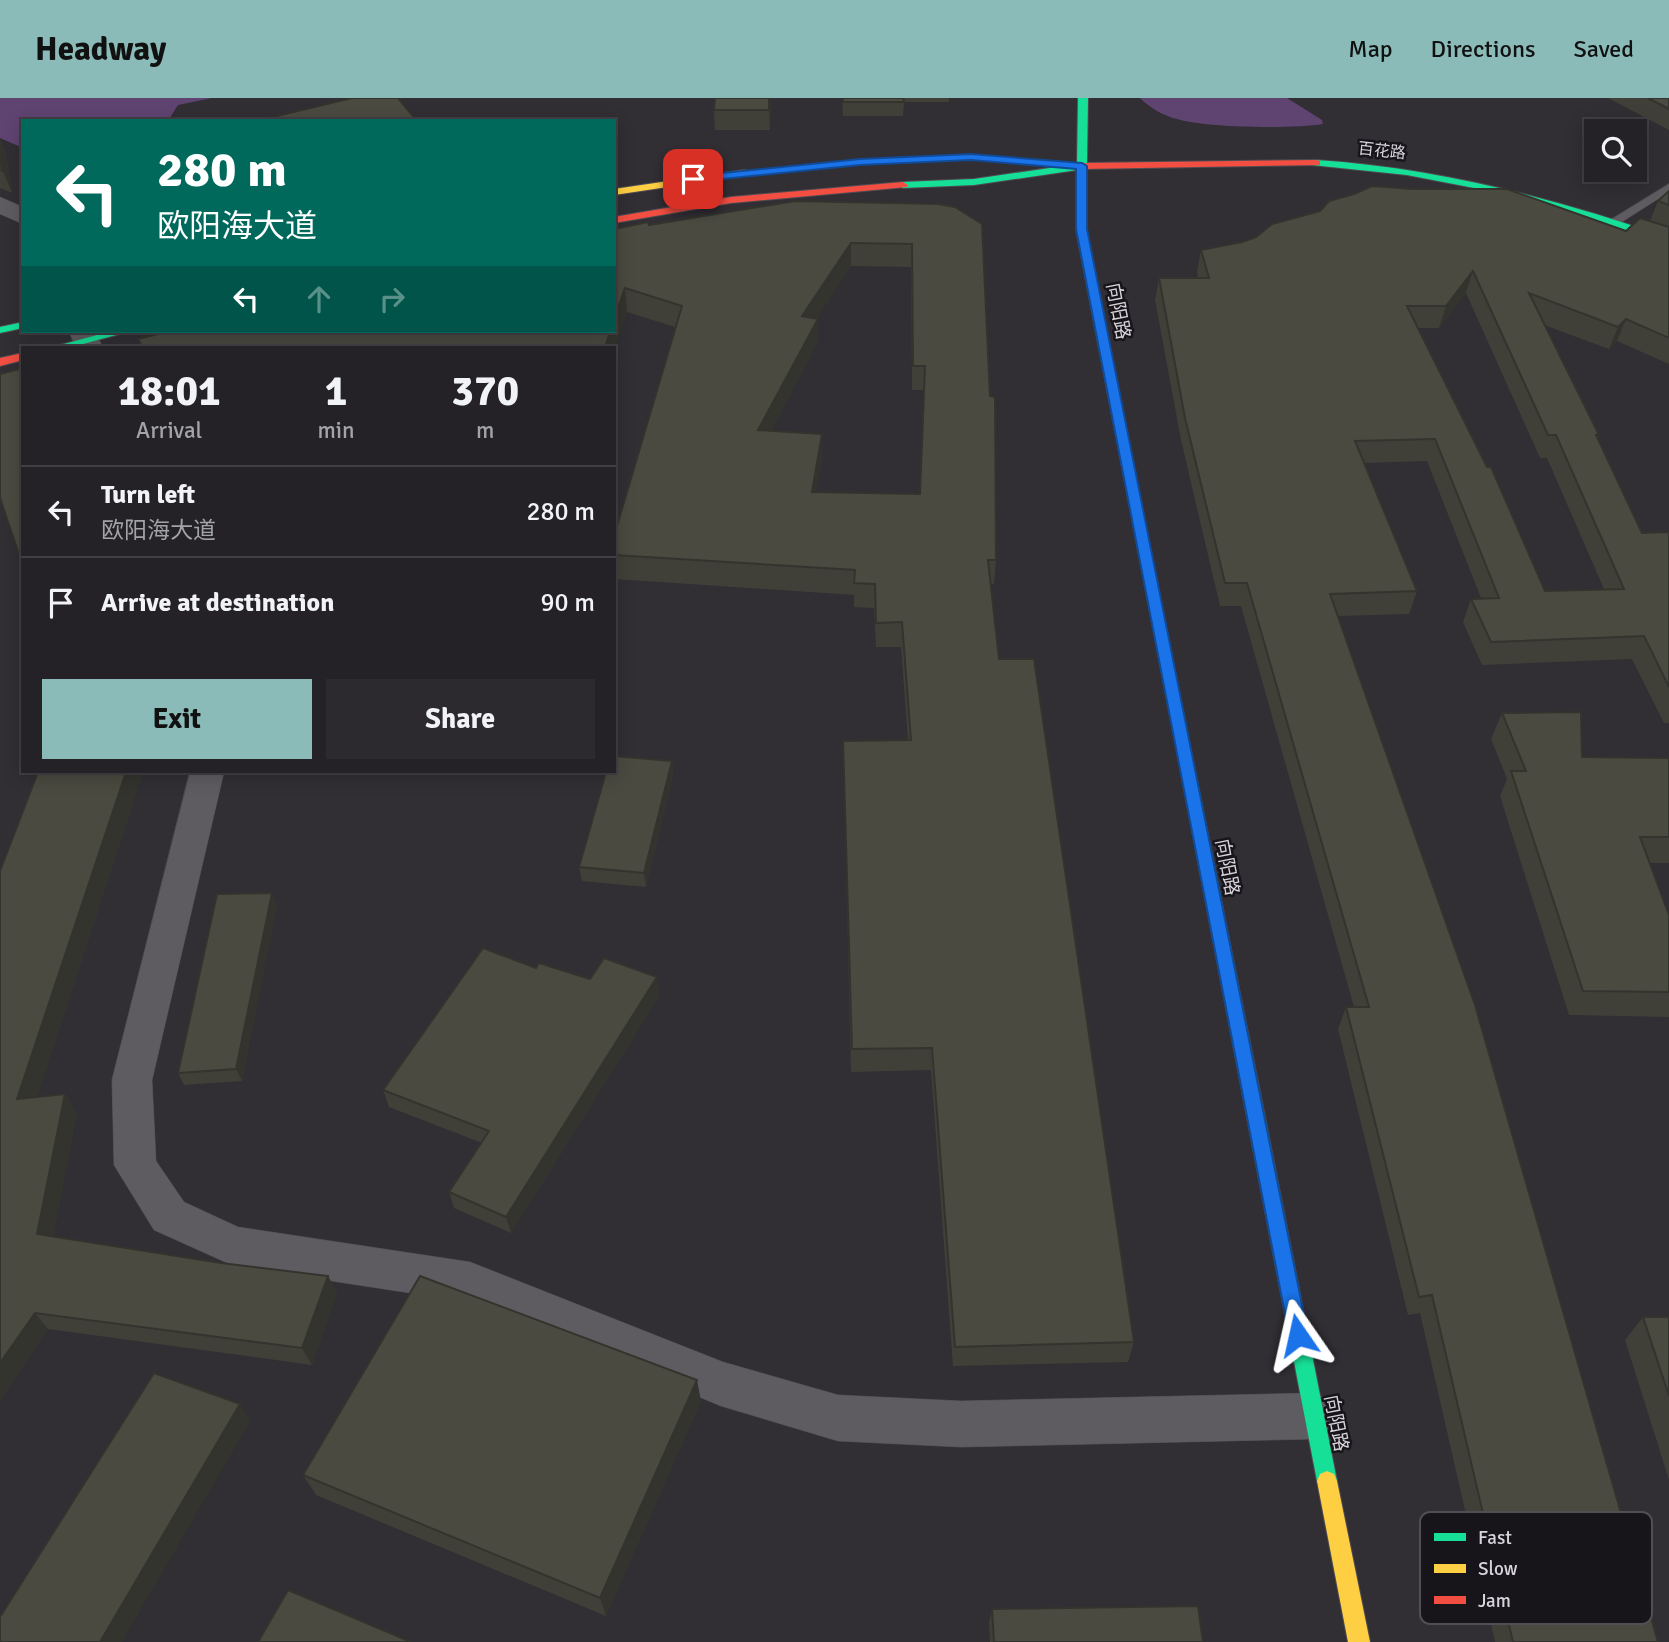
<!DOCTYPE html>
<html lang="en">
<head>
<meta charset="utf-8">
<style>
  :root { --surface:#252227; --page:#2d2a2f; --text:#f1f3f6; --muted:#a3a4a7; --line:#423f44; --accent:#8bbbb9 }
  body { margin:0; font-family:Signika,"Noto Sans SC",sans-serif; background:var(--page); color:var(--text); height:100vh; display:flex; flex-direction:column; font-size:26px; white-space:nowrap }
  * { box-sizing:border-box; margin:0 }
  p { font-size:23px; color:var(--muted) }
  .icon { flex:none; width:38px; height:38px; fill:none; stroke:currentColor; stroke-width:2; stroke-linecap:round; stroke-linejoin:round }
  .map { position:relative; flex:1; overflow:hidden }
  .drawer { position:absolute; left:21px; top:248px; width:595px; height:427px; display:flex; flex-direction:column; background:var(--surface); border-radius:0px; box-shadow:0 4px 18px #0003,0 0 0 2px var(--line) }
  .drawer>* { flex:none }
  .top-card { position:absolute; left:21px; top:21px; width:595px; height:214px; border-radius:0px; box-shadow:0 4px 18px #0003,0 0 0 2px var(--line); background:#00695c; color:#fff; overflow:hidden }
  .controls { position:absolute; left:1584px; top:21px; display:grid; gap:14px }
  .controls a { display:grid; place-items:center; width:63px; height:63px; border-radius:0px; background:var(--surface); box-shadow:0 4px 18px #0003,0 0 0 2px var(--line); font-size:35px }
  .pin { position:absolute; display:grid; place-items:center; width:60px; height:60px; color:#fff; margin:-30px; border-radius:14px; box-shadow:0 4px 10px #0006 }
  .me { position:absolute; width:77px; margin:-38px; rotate:349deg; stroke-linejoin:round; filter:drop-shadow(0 0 5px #0008) }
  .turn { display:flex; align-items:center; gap:24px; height:147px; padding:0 21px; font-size:32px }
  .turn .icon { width:91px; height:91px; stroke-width:2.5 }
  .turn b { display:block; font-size:49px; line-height:60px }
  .lanes { display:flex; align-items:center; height:66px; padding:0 21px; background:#0003; justify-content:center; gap:35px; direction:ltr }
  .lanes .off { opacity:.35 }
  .eta { display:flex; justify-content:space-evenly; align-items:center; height:119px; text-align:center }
  .eta b { font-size:42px; font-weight:800; line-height:49px }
  .cta { display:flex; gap:14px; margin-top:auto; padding:14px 21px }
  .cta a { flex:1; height:80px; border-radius:0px; background:var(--accent); color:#111; font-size:28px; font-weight:800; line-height:80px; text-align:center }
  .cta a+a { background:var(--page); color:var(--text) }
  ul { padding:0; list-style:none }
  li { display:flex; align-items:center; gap:21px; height:91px; padding:0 21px; border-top:2px solid var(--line) }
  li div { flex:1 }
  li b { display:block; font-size:26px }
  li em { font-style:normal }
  header { display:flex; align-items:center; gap:42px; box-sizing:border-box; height:98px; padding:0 35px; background:var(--accent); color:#111 }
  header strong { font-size:33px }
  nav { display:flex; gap:38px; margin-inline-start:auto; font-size:24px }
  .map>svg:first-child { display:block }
</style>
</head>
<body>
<header>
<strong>Headway</strong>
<nav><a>Map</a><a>Directions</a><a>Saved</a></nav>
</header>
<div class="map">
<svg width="1669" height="1544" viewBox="0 0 1669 1544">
  <rect width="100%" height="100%" fill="#312e34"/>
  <path fill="#5f4471" d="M0 0H212L178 7 168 23H23V50L0 40Z
    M1140 0H1287L1322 22 1323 26C1293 31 1206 30 1177 21 1164 18 1150 10 1140 0Z"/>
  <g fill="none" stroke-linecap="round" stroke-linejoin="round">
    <g stroke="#4f4c52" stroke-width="1">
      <path id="lane" d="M1669 86V94L1617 127 1607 124Z"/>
    </g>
    <g stroke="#4f4c52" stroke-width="1">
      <path id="street" d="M0 99 23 109V126L0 116Z
        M69 233H95L103 250H76Z
        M190 674H224L152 982 156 1063 184 1104 238 1129 470 1164 723 1264 838 1297 961 1303 1314 1295 1331 1302 1337 1318 1331 1334 1314 1341 961 1349 838 1343 721 1308 469 1204 234 1168 154 1132 114 1067 112 982Z"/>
    </g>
    <g stroke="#4f4c52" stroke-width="2">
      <path id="fast" d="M1078 0H1088L1086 131 1188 638 1181 643 1174 638 1076 131 1077 72 974 87 903 90 898 87 903 84 974 81 1077 66Z
        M1316 62C1438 70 1554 100 1669 140V147L1579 117 1495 94 1407 77 1312 67V63Z
        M23 224V230L0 235V229Z
        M112 233H131L68 250H49Z
        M1255 1006 1261 1009 1264 1014 1337 1383 1334 1390 1327 1393 1320 1390 1317 1383 1246 1014 1249 1009Z"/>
    </g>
    <g stroke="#4f4c52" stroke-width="2">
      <path id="slow" d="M744 72 748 73V77L614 97V91Z
        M1327 1373 1334 1376 1337 1383 1370 1544H1348L1317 1383 1320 1376Z"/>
    </g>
    <g stroke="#4f4c52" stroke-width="2">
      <path id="jam" d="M1316 62 1320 63V67L1082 71 1077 68 1082 65Z
        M903 84 908 87 907 89 731 105 614 125V119L731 99Z
        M23 255V262L0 268V260Z
        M1181 633 1188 638 1264 1014 1261 1019 1255 1022 1249 1019 1246 1014 1174 638Z"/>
    </g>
    <use href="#lane" fill="#5f5c61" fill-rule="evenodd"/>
    <use href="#street" fill="#5f5c61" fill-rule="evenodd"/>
    <use href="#fast" fill="#16e098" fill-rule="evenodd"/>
    <use href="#slow" fill="#ffcf43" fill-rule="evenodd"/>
    <use href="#jam" fill="#f24e42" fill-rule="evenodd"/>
  </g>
  <path fill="#404038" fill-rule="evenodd" d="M771 0 770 32H715L714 12Z
    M842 0H949V4H904L903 18H843Z
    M1608 0H1669V32Z
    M0 41 5 53 12 95 0 90Z
    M1669 93V266L1617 243 1609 251 1544 227 1599 337 1598 341 1642 435 1669 434V625H1664L1632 561 1482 567 1463 524 1471 501 1481 500 1427 363 1364 365 1417 493 1409 516 1338 518 1658 1544H1495L1420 1215 1408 1217 1338 931 1346 909H1354L1241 508H1220L1181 342 1155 202 1159 180H1198L1197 174 1201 152 1626 133 1650 123 1658 103ZM1466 195 1540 360H1547L1604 491 1545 493 1418 230H1439Z
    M938 106 996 462 994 486H991L999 561 1134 1244 1128 1264 953 1268 931 972 851 974 843 643 908 642 901 549H876L874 510 854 509V497L614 481V438L675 229 627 214 614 250H141L138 241 614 131 649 127ZM851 168 911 169 912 292H924L920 396 816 394 822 360V336L771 333 818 244V221L817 220Z
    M1502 615 1582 659 1669 660V765H1649L1669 817V919L1569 917 1500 698 1507 681 1491 641Z
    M672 663 673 678 646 789 582 783 579 769Z
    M143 674 37 999 65 996 77 1015 53 1138 221 1165 328 1178 337 1195 312 1267 48 1231 0 1303V773Z
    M272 795 277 807 242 983 184 987 178 975Z
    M536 870 660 897 511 1135 454 1110 449 1094 482 1045 389 1009 383 992Z
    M1643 1219H1669V1382L1625 1242Z
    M701 1303 606 1518 316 1397 303 1377Z
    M992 1511 1203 1544H990L989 1525Z"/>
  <path fill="#34342e" d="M769 0H771L770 32 769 12Z
    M0 41 5 53 12 95 3 73 0 54Z
    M851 145V168L803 242 802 218Z
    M1473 173 1466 195 1439 230 1446 208Z
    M625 190 627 214 614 253V250H605L610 233H614V221Z
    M818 221V244L759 356 758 332Z
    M1626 221 1617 243 1609 251 1618 229Z
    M822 336V360L812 418V394Z
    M672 663 673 678 646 789 644 775Z
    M126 674H143L30 1020 17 1001Z
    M272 795 277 807 242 983 236 971Z
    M657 879 660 897 511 1135 506 1119Z
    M65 996 77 1015 50 1153 37 1136Z
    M328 1178 337 1195 312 1267 302 1250Z
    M35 1215 48 1231 0 1303V1265Z
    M697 1282 701 1303 606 1518 600 1500Z
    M240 1306 251 1322 122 1544H100Z"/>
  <path fill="#4a4a41" stroke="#34342e" stroke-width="2" fill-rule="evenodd" d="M352 0H398L417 23H256Z
    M715 0H769V12H714Z
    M843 0H903L904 4H843Z
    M1648 0H1669V11Z
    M0 54 3 73 0 71Z
    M1372 88 1412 91H1507L1626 133 1640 120 1669 129V240L1626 221 1618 229 1529 195 1599 337H1596L1642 435 1669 434V589L1644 538 1491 544 1471 501 1499 500 1435 341 1355 343 1417 493 1330 496 1475 907 1658 1544H1513L1432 1197 1419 1199 1346 909H1369L1247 485H1225L1185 320 1159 180H1209L1201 152 1242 144 1256 139 1272 126 1320 113 1329 103 1354 96ZM1473 173 1548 337H1556L1624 491 1545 493 1491 369H1487L1407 208H1446Z
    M1669 93V107L1658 103Z
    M795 103 938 106 955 109 982 126 990 298 995 299 996 462H988L999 561H1034L1134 1244 955 1249 932 950 852 951 843 643 911 642 902 524 876 525 875 486 854 485 855 472 614 457V438L682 208 625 190 614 221V131L648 124 649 127ZM851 145 912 146 913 268H925L920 396 812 394 822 336 758 332 818 221 802 218Z
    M170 233H610L605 250H143L138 241Z
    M23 270V468L0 400V276Z
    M1581 614 1582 659 1669 660V739H1640L1669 817V894L1583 893 1511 673H1526L1502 615Z
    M614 658 672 663 644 775 579 769 606 674H614Z
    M38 674H126L17 1001 65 996 37 1136 221 1165 328 1178 302 1250 35 1215 0 1265V773Z
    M272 795 236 971 178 975 217 796Z
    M483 850 536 870 539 865 590 881 604 860 657 879 506 1119 449 1094 489 1033 383 992Z
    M420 1178 697 1282 600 1500 303 1377Z
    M1643 1219H1669V1298Z
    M154 1275 240 1306 100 1544H0V1519Z
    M288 1492 411 1544H258Z
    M1198 1508 1203 1544H994L992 1511Z"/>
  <path fill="#1a73e8" stroke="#114b97" stroke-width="2" d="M971 56 1082 65 1087 68V131L1308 1237 1305 1243 1298 1246 1291 1243 1289 1237 1076 131V71L971 62 860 67 693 84 688 81 693 78 860 61Z"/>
  <g text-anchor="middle" stroke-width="5" stroke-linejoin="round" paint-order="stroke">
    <g font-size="16" fill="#d8d4dc" stroke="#18151a">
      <text transform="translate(1382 52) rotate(6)" y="6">百花路</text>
    </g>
    <g font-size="19" fill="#d8d4dc" stroke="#18151a">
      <text transform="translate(1119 213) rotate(79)" y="7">向阳路</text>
      <text transform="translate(1228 769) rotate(79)" y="7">向阳路</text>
      <text transform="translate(1337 1325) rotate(79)" y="7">向阳路</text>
    </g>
  </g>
  <rect x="1420" y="1414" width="232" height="112" rx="10" fill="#18151a" stroke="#524e54" stroke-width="2"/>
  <rect x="1434" y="1435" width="32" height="8" fill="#16e098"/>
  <rect x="1434" y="1466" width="32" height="9" fill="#ffcf43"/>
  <rect x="1434" y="1498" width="32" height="8" fill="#f24e42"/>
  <g font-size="19" fill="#d8d4dc">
    <text x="1478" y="1446">Fast</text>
    <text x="1478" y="1477">Slow</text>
    <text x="1478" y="1509">Jam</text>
  </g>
</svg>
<div class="controls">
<a><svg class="icon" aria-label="search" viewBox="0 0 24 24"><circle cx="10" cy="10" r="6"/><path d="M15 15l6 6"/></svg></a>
</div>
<div class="pin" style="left:693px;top:81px;background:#d93025"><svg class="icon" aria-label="arrive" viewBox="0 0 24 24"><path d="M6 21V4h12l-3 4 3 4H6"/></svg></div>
<svg class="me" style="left:1298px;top:1237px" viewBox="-20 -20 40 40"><path d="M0-17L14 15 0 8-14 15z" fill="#1a73e8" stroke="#fff" stroke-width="4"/></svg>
<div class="top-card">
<div class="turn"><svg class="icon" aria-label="left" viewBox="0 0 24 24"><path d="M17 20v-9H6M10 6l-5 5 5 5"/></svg><div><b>280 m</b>欧阳海大道</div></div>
<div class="lanes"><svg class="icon" aria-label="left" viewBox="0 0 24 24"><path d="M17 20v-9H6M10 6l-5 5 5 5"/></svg><svg class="icon off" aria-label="ahead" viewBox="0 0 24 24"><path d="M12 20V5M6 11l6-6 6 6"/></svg><svg class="icon off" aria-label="right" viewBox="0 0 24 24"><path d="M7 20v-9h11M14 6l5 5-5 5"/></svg></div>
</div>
<section class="drawer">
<div class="eta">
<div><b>18:01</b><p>Arrival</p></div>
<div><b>1</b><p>min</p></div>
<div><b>370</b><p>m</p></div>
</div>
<ul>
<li><svg class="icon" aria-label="left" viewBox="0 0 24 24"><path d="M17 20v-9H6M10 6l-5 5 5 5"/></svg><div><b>Turn left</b><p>欧阳海大道</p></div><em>280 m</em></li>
<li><svg class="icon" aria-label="arrive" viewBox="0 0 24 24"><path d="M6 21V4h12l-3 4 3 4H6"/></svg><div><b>Arrive at destination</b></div><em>90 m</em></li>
</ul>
<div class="cta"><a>Exit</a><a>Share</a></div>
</section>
</div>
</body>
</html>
